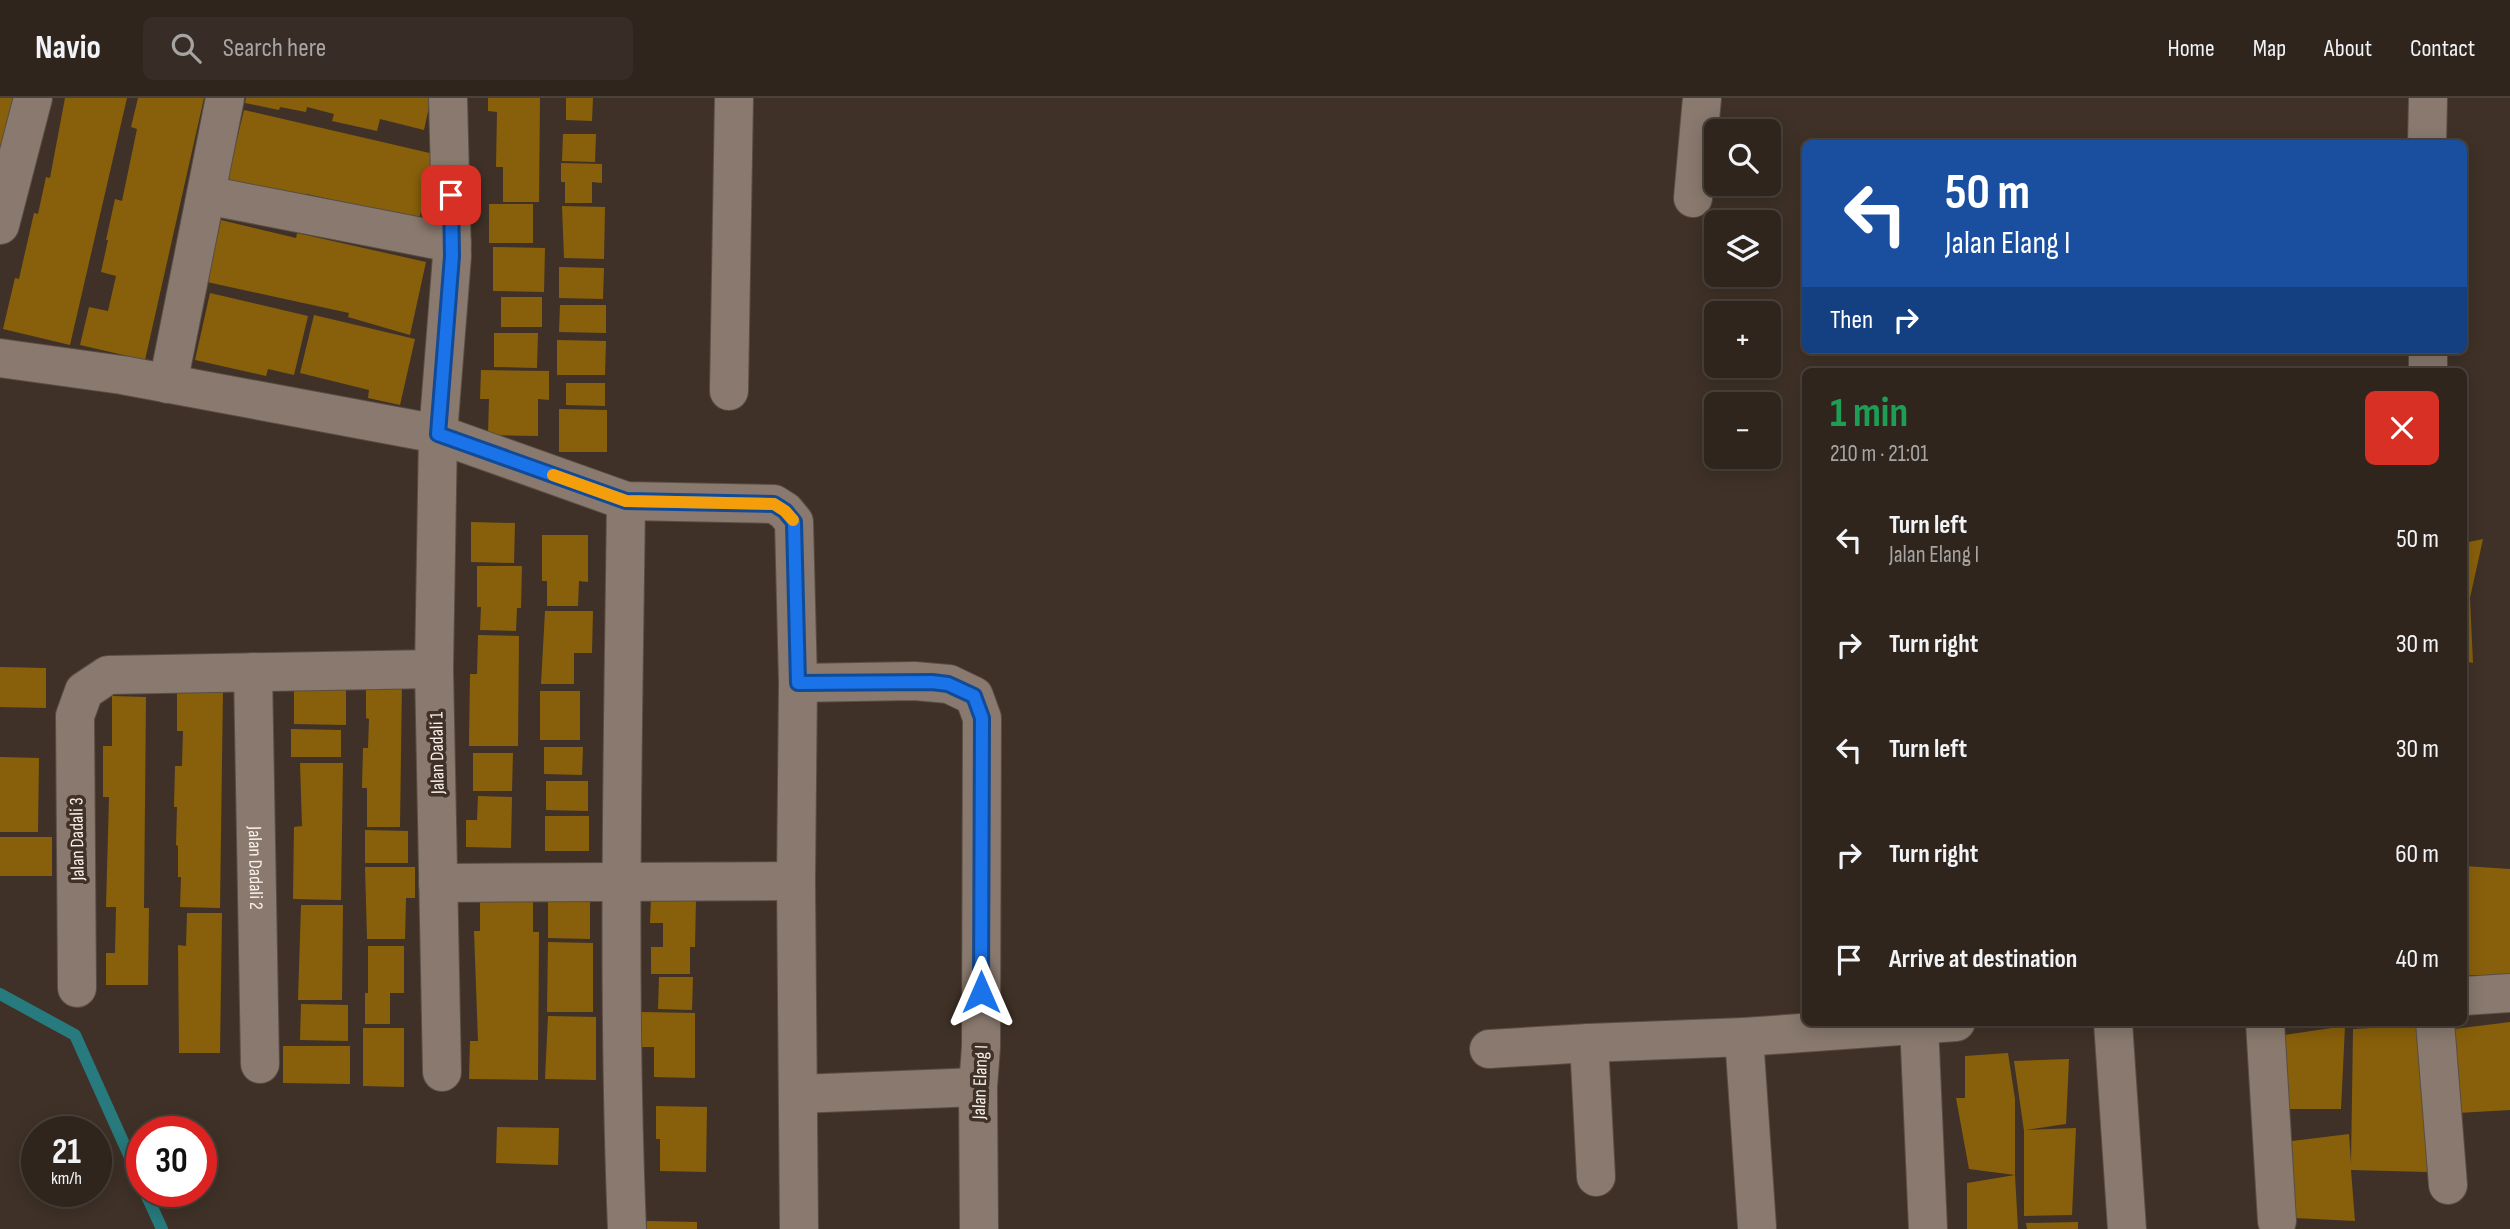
<!DOCTYPE html>
<html lang="en">
<head>
<meta charset="utf-8">
<style>
  :root { --surface:#2f251d; --page:#372d26; --text:#f1f3f6; --muted:#a7a5a4; --line:#4a423b }
  body { margin:0; font-family:"Sofia Sans Condensed",sans-serif; background:var(--page); color:var(--text); height:100vh; display:flex; flex-direction:column; font-size:26px; white-space:nowrap }
  * { box-sizing:border-box; margin:0 }
  p { font-size:23px; color:var(--muted) }
  .icon { flex:none; width:38px; height:38px; fill:none; stroke:currentColor; stroke-width:2; stroke-linecap:round; stroke-linejoin:round }
  .map { position:relative; flex:1; overflow:hidden }
  .side { position:absolute; left:1802px; top:270px; width:665px; height:658px; display:flex; flex-direction:column; background:var(--surface); border-radius:10px; box-shadow:0 4px 18px #0003,0 0 0 2px var(--line) }
  .side>* { flex:none }
  .banner { position:absolute; left:1802px; top:42px; width:665px; height:214px; border-radius:10px; box-shadow:0 4px 18px #0003,0 0 0 2px var(--line); background:#1a4fa0; color:#fff; overflow:hidden }
  .controls { position:absolute; left:1704px; top:21px; display:grid; gap:14px }
  .controls a { display:grid; place-items:center; width:77px; height:77px; border-radius:10px; background:var(--surface); box-shadow:0 4px 18px #0003,0 0 0 2px var(--line); font-size:35px }
  .speed { position:absolute; left:21px; top:1018px; display:flex; gap:14px; font-size:35px; font-weight:700; text-align:center }
  .speed>* { display:grid; place-content:center; width:91px; height:91px; border-radius:50%; background:var(--surface); box-shadow:0 4px 18px #0003,0 0 0 2px var(--line); line-height:1 }
  .speed small { font-size:18px; font-weight:400 }
  .speed .limit { border:10px solid #d22; background:#fff; color:#111 }
  .pin { position:absolute; display:grid; place-items:center; width:60px; height:60px; color:#fff; margin:-30px; border-radius:14px; box-shadow:0 4px 10px #0006 }
  .me { position:absolute; width:77px; margin:-38px; rotate:0deg; stroke-linejoin:round; filter:drop-shadow(0 0 5px #0008) }
  .turn { display:flex; align-items:center; gap:24px; height:147px; padding:0 28px; font-size:32px }
  .turn .icon { width:91px; height:91px; stroke-width:2.5 }
  .turn b { display:block; font-size:49px; line-height:60px }
  .then { display:flex; align-items:center; height:66px; padding:0 28px; background:#0003; gap:14px; font-size:26px }
  .round { display:grid; place-items:center; flex:none; width:74px; height:74px; border-radius:10px; background:var(--page) }
  .overview { display:flex; align-items:center; justify-content:space-between; height:119px; padding:0 28px }
  h1 { font-size:42px; font-weight:700; line-height:52px; color:#1e9e55 }
  ul { padding:0; list-style:none }
  li { display:flex; align-items:center; gap:21px; height:105px; padding:0 28px }
  li div { flex:1 }
  li b { display:block; font-size:26px }
  li em { font-style:normal }
  header { display:flex; align-items:center; gap:42px; box-sizing:border-box; height:98px; padding:0 35px; background:var(--surface); border-bottom:2px solid var(--line) }
  header strong { font-size:33px }
  nav { display:flex; gap:38px; margin-inline-start:auto; font-size:24px }
  .search { width:490px; height:63px; background:var(--page); display:flex; align-items:center; gap:18px; box-sizing:border-box; padding:0 24px; border-radius:10px; color:var(--muted); font-size:26px }
  .map>svg:first-child { display:block }
</style>
</head>
<body>
<header>
<strong>Navio</strong>
<div class="search"><svg class="icon" aria-label="search" viewBox="0 0 24 24"><circle cx="10" cy="10" r="6"/><path d="M15 15l6 6"/></svg>Search here</div>
<nav><a>Home</a><a>Map</a><a>About</a><a>Contact</a></nav>
</header>
<div class="map">
<svg width="2510" height="1131" viewBox="0 0 2510 1131">
  <rect width="100%" height="100%" fill="#3f3127"/>
  <g fill="none" stroke-linecap="round" stroke-linejoin="round">
    <path stroke="#277a7d" stroke-width="12" d="M0 896 75 937 142 1086
      M145 1094 162 1131"/>
  </g>
  <path fill="#88600b" d="M0 0H15L0 61Z
    M65 0H127L70 247 3 231 15 180 19 181 34 115 38 116 46 79 50 80Z
    M138 0H204L145 262 80 247 89 209 108 213 116 178 101 174 108 142H106L115 101 122 103 137 31 131 29Z
    M246 0H431L424 32 380 21 377 33 332 23 334 16 307 9 306 14 280 9 279 12 245 5Z
    M488 0H540L539 104H503V69H496L497 14 488 13Z
    M566 0H593L592 23 566 22Z
    M244 12 434 56 419 122 346 107 347 105 307 96 306 101 227 83Z
    M563 36H596L595 64 562 63Z
    M561 65 602 66V85L592 84V105H565V84H561Z
    M489 106H533V145H489Z
    M562 108 605 109 604 161 564 160Z
    M221 122 296 140 297 135 426 164 410 237 348 219 349 215 207 184Z
    M493 149 545 150 544 194 493 193Z
    M559 169 604 170 603 201 559 200Z
    M210 195 308 218 294 277 268 271 266 278 195 262Z
    M501 199H542V229H501Z
    M560 207H606V235L559 234Z
    M314 217 415 241 400 307 368 300 369 292 300 275Z
    M494 235H538L537 270 494 269Z
    M557 242 606 243 605 277H557Z
    M481 272 549 273V302L538 301V338L488 337 489 301H480Z
    M566 285H605V308L566 307Z
    M559 311 607 312V354H559Z
    M471 424 515 425 514 465 471 464Z
    M542 437H588V484L579 483 578 508H547V483H542Z
    M2483 441 2470 500 2464 501V445Z
    M477 468H522L521 510H517L516 533 480 532 481 509H477Z
    M2470 500 2473 565 2464 563V502Z
    M545 513H593L592 555H574V586H541Z
    M478 537 519 538 518 648H469L470 576H477Z
    M0 569 46 570V610L0 609Z
    M366 581 402 582 400 729H367V690H362L363 650H368L369 621 366 620Z
    M294 583 346 584V627L294 626Z
    M177 591H223L220 810 180 809 181 779H178V748L176 747 177 709H174L175 668H182L183 633H177Z
    M540 593H580V642H540Z
    M112 598 146 599 144 810H149L148 887H106V855H115L116 809H106L109 699H103V648H112Z
    M291 631 341 632V659H291Z
    M544 649H583L582 677 544 676Z
    M473 655H513L512 693H473Z
    M0 659 39 660 38 734H0Z
    M300 665H343L341 802 293 801 294 729 302 728Z
    M546 683H588V713L546 712Z
    M478 698 512 699 511 750 466 749V722H477Z
    M545 718H589V753H545Z
    M365 732 408 733V765H365Z
    M0 739H52V778H0Z
    M2464 768 2510 771V878L2464 877Z
    M365 769H415V800H406L405 841H367Z
    M548 797 590 798V841L548 840Z
    M480 798H533V834H539L538 982 469 981 470 943H478L474 833H480Z
    M651 800H696L695 849H690V876H651V849H663V825H650Z
    M301 807H343L342 902H298Z
    M187 815H222L220 955H179L178 847 186 848Z
    M548 844 593 845V914H547Z
    M368 848H404V895H390V926H365V895H368Z
    M659 879H693L692 912 658 911Z
    M301 906 348 907V943L300 942Z
    M641 914 695 915V980L654 979V949H641Z
    M548 918 596 919V982L545 981Z
    M2510 924V1012L2458 1015 2446 932Z
    M2420 927 2428 1074 2351 1072 2355 1123 2294 1120 2284 1044 2349 1036 2351 1066 2353 931Z
    M2345 928 2341 1011H2290L2278 938Z
    M363 930H404V989L363 988Z
    M283 948H350V986L283 985Z
    M2008 955 2015 1001V1077L1969 1071 1956 1000H1965V958Z
    M2069 961 2066 1026 2026 1032 2076 1030 2072 1117 2024 1118V1033L2014 963Z
    M656 1008 707 1009 706 1074 660 1073V1041H656Z
    M497 1029 559 1030 558 1067 496 1065Z
    M2015 1077 2018 1131H1967V1085Z
    M647 1123 697 1124V1131H646Z
    M2078 1124V1131H2027L2026 1125Z"/>
  <g fill="none" stroke-linecap="round" stroke-linejoin="round">
    <g stroke="#594d44" stroke-width="40">
      <g id="minor">
        <path d="M2427 46 2428 0"/>
        <path d="M206 97 452 145"/>
        <path d="M1693 100 1702 0"/>
        <path d="M0 127 33 0"/>
        <path d="M2428 252V273"/>
        <path d="M0 260 122 277 438 336 626 403 774 406 785 413 794 424 798 585 796 783 799 1131"/>
        <path d="M168 286 225 0"/>
        <path d="M729 293 734 0"/>
        <path d="M626 403C623 646 617 888 627 1131"/>
        <path id="s1" d="M253 574 260 966"/>
        <path d="M798 585 914 583 949 586 974 598 982 620 981 949 978 989 979 1131"/>
        <path d="M438 785 796 783"/>
        <path d="M77 890 75 618 84 593 108 577 434 571"/>
        <path d="M2464 898 2510 895"/>
        <path d="M2113 924 2127 1131"/>
        <path d="M2265 924 2277 1123"/>
        <path d="M2435 924 2448 1087"/>
        <path d="M1919 926 1928 1131"/>
        <path d="M1744 939 1757 1129"/>
        <path d="M1589 945 1596 1079"/>
        <path d="M1489 951 1589 945 1744 939 1956 924"/>
        <path d="M442 974 434 571 438 336 452 158 448 0"/>
        <path d="M798 996 978 989"/>
      </g>
    </g>
    <use href="#minor" stroke="#89796e" stroke-width="38"/>
  </g>
  <g fill="none" stroke-linecap="round" stroke-linejoin="round">
    <g stroke="#114b97" stroke-width="18">
      <path id="route" d="M451 97 452 158 438 336 626 403 774 406 785 413 794 424 798 585 932 584 948 586 974 598 982 620 981 894"/>
    </g>
    <use href="#route" stroke="#1a73e8" stroke-width="12"/>
    <path stroke="#f59e0b" stroke-width="12" d="M553 377 626 403 774 406 785 413 793 422"/>
  </g>
  <g text-anchor="middle" stroke-width="7" stroke-linejoin="round" paint-order="stroke">
    <g font-size="19" fill="#f9f0ea" stroke="#3f3127">
      <text transform="translate(436 655) rotate(-91)" y="7">Jalan Dadali 1</text>
      <text transform="translate(76 741) rotate(-91)" y="7">Jalan Dadali 3</text>
      <text dy="7" stroke="none"><textPath href="#s1" startOffset="196">Jalan Dadali 2</textPath></text>
      <text transform="translate(979 984) rotate(-88)" y="7">Jalan Elang I</text>
    </g>
  </g>
</svg>
<div class="controls">
<a><svg class="icon" aria-label="search" viewBox="0 0 24 24"><circle cx="10" cy="10" r="6"/><path d="M15 15l6 6"/></svg></a>
<a><svg class="icon" aria-label="layers" viewBox="0 0 24 24"><path d="M12 4l9 5-9 5-9-5zM3 14l9 5 9-5"/></svg></a>
<a>+</a>
<a>−</a>
</div>
<div class="speed"><div>21<small>km/h</small></div><div class="limit">30</div></div>
<div class="pin" style="left:451px;top:97px;background:#d93025"><svg class="icon" aria-label="arrive" viewBox="0 0 24 24"><path d="M6 21V4h12l-3 4 3 4H6"/></svg></div>
<svg class="me" style="left:981px;top:894px" viewBox="-20 -20 40 40"><path d="M0-17L14 15 0 8-14 15z" fill="#1a73e8" stroke="#fff" stroke-width="4"/></svg>
<div class="banner">
<div class="turn"><svg class="icon" aria-label="left" viewBox="0 0 24 24"><path d="M17 20v-9H6M10 6l-5 5 5 5"/></svg><div><b>50 m</b>Jalan Elang I</div></div>
<div class="then">Then<svg class="icon" aria-label="right" viewBox="0 0 24 24"><path d="M7 20v-9h11M14 6l5 5-5 5"/></svg></div>
</div>
<section class="side">
<div class="overview"><div><h1>1 min</h1><p>210 m · 21:01</p></div><a class="round" style="background:#d93025;color:#fff"><svg class="icon" aria-label="close" viewBox="0 0 24 24"><path d="M6 6l12 12M18 6L6 18"/></svg></a></div>
<ul>
<li><svg class="icon" aria-label="left" viewBox="0 0 24 24"><path d="M17 20v-9H6M10 6l-5 5 5 5"/></svg><div><b>Turn left</b><p>Jalan Elang I</p></div><em>50 m</em></li>
<li><svg class="icon" aria-label="right" viewBox="0 0 24 24"><path d="M7 20v-9h11M14 6l5 5-5 5"/></svg><div><b>Turn right</b></div><em>30 m</em></li>
<li><svg class="icon" aria-label="left" viewBox="0 0 24 24"><path d="M17 20v-9H6M10 6l-5 5 5 5"/></svg><div><b>Turn left</b></div><em>30 m</em></li>
<li><svg class="icon" aria-label="right" viewBox="0 0 24 24"><path d="M7 20v-9h11M14 6l5 5-5 5"/></svg><div><b>Turn right</b></div><em>60 m</em></li>
<li><svg class="icon" aria-label="arrive" viewBox="0 0 24 24"><path d="M6 21V4h12l-3 4 3 4H6"/></svg><div><b>Arrive at destination</b></div><em>40 m</em></li>
</ul>
</section>
</div>
</body>
</html>
